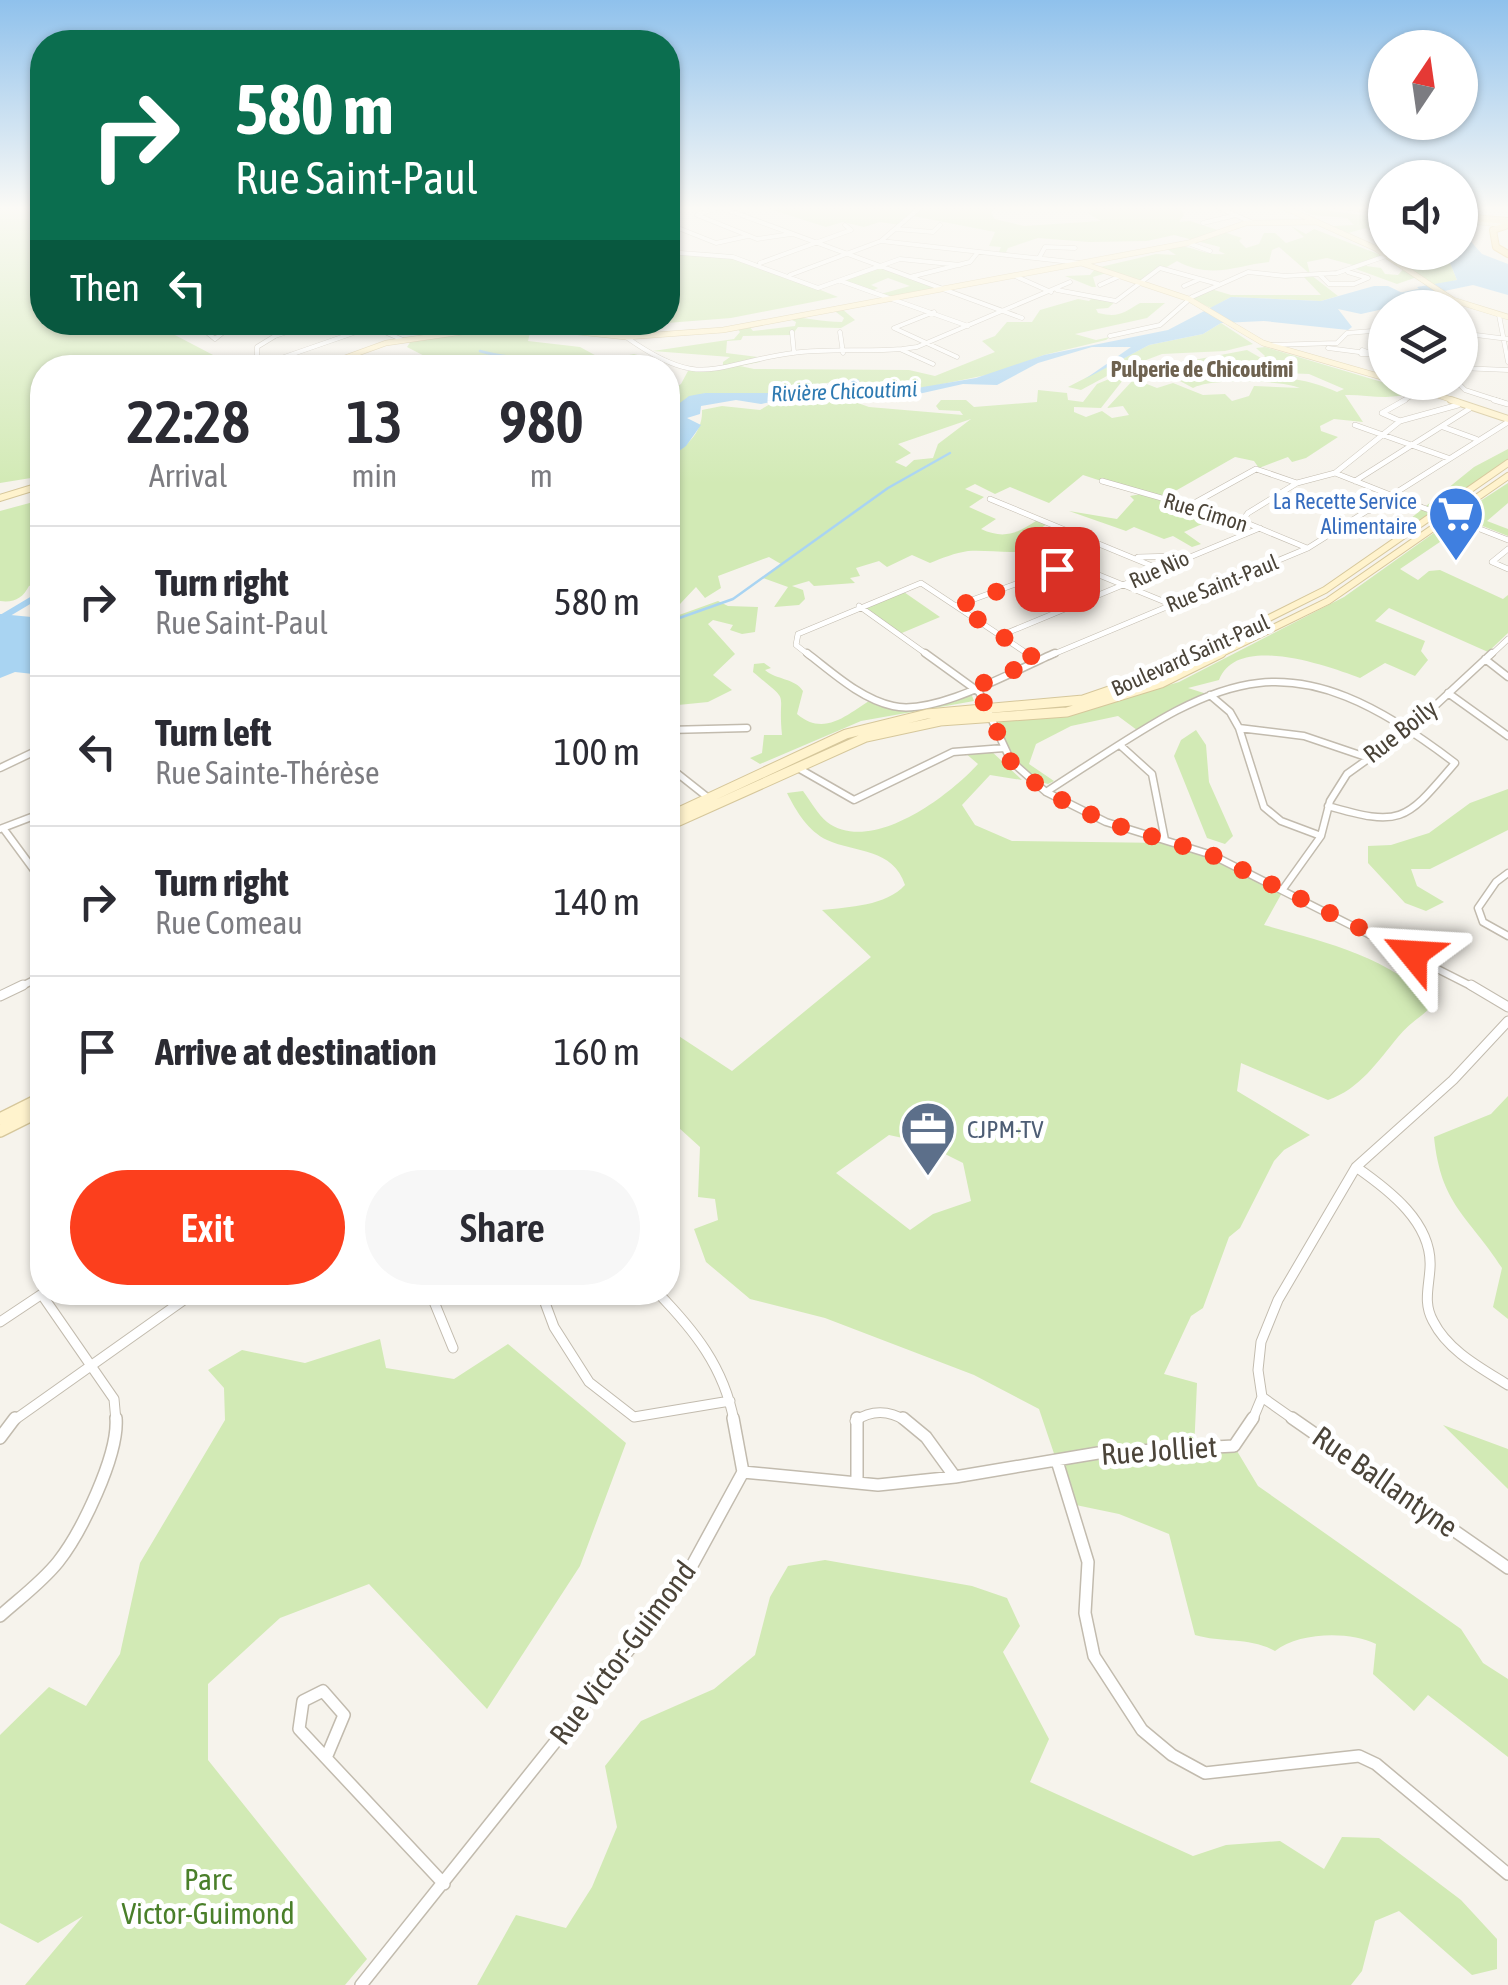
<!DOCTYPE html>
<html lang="en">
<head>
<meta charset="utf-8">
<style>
  :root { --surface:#fff; --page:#f7f7f7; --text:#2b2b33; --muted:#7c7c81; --line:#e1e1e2; --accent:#fc3f1d }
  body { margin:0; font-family:"Asap Condensed",sans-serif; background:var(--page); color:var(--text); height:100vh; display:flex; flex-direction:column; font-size:38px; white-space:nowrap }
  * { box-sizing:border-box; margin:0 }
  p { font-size:32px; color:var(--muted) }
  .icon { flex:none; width:55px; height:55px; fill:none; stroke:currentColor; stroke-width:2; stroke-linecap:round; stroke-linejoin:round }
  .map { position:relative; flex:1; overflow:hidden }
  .side { position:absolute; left:30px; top:355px; width:650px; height:950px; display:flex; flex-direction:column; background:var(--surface); border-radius:40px; box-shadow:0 2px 8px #0004 }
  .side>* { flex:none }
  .guide { position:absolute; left:30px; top:30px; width:650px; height:305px; border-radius:40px; box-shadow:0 2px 8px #0004; background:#0b6e4f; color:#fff; overflow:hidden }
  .needle { width:65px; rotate:13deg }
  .controls { position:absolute; left:1368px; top:30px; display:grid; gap:20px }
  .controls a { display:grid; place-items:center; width:110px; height:110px; border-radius:50%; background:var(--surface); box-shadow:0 2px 8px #0004; font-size:50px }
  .pin { position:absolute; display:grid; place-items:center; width:85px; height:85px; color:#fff; margin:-42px; border-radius:20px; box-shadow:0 5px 15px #0006 }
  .me { position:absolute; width:110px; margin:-55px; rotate:297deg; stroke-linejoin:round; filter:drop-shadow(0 0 8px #0008) }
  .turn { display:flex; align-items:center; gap:35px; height:210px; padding:0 40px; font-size:45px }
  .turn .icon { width:130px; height:130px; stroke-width:2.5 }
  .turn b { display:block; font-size:70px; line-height:85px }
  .then { display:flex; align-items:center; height:95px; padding:0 40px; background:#0003; gap:20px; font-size:38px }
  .eta { display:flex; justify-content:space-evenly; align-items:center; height:170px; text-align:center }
  .eta b { font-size:60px; font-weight:600; line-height:70px }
  .cta { display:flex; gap:20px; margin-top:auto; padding:20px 40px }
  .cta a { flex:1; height:115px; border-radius:60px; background:var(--accent); color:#fff; font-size:40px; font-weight:600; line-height:115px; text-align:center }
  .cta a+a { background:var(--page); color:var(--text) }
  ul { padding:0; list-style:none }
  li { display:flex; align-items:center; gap:30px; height:150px; padding:0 40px; border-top:2px solid var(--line) }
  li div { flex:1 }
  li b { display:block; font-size:38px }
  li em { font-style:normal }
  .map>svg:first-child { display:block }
</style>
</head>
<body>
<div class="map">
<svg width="1508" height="1985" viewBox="0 0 1508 1985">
  <rect width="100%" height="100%" fill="#f6f3ec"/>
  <path fill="#d2eab5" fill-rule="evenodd" d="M0 206H42V322L152 323 236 367 42 368V481L37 477 0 483Z
    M760 206H903L914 213 900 225 880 222 864 227 843 222 826 227Z
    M924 206H997L991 213 995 219 1024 226 1101 221 1089 214 1091 206H1180L1184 215 1179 222 1190 221 1242 238 1239 241 1246 248 1259 244 1264 233H1275L1286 243 1304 237 1291 226 1306 234 1314 229 1383 256 1366 266 1381 268 1385 274 1398 275 1405 267 1398 261 1408 258 1410 253H1446L1457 280 1431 286 1417 277 1397 284 1356 269 1360 267 1327 258 1307 262 1310 274 1279 247 1272 250 1269 262C1238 265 1211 280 1177 261L1141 282 1110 272 1093 277 1096 287H1092L1065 276 1090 275 1096 268 1156 254 1176 255 1164 247C1190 242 1201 256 1225 254L1219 251 1220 247 1174 235 1147 241 1089 242 1038 238 1008 248 1005 254H998L1001 247 989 246 995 232 913 216Z
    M1292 206 1385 218V239L1366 228 1348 233 1333 226 1354 225 1347 218 1312 215Z
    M668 252 716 253 746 260 838 297 731 318 615 327 612 337 586 332 593 323 668 322Z
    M881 266 943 290 890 300 877 295 910 286 888 278 871 285 878 288 870 292 841 281Z
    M1311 275 1338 296 1321 301 1231 297 1211 308 1192 299 1211 289 1231 295H1321L1303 276Z
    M1093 297 1116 301 1108 308 1096 309 1098 313C1119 318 1123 313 1140 303H1165L1147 318 1075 334 1096 340 1110 337 1106 340 1044 355 996 373 928 387 893 390 843 380 772 393H705L668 412V392L681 384 688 371 723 368V362L730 357 653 351 734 339 740 332 736 327 748 325 753 331 795 326 796 322 786 317C804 317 823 322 842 322L844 318 832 309 841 308 855 320 841 328 798 327 792 335 743 336 741 340 727 341 726 353 758 357 760 362 740 366 754 369 909 370 935 376 995 352 982 341 995 336 1007 322H1032L1040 310 1078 299 1089 301Z
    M1221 323 1253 344 1225 351 1162 354 1120 370V367L1115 366 1118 370 1081 390 1068 387 1149 345 1203 334Z
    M531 329 528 341 580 347 604 360 634 354 653 360 626 362 618 368 437 367 440 364 407 347 413 338 476 330Z
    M1265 347 1412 391C1395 402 1365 394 1345 395L1363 422 1334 419 1320 426 1321 431 1338 437 1306 458 1292 462 1288 457 1259 468 1254 461 1235 457 1163 498 1218 517 1184 532 1201 544 1192 547 1173 536 1164 539 1134 527 1126 531 1069 511 1117 519 1134 500 1130 496 1141 494 1083 475 1049 503 1010 487 995 494 975 484 965 489 984 497 969 507 996 519 981 529C1005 540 1018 533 1039 519L1049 523 1031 534 1046 543C1028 558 992 549 968 551 955 553 942 558 930 563L912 555 887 567 879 561 856 568 860 576 850 578 855 583 814 586 809 581 792 586 803 590 805 599 799 605 774 607 788 587 763 578 781 564 769 557 718 576 721 588 705 598 696 587 680 604 668 601V459C686 446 703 433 702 410L722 406 760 410 772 403 852 401 869 407 963 415 960 411 939 410 936 406 941 400H966L974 407 1037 402 1038 390 1067 393 1068 400 1083 402 1097 384 1126 372 1134 375 1123 380 1101 408 1074 407V412L1086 417 1102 411 1112 418 1129 415 1123 406 1107 408 1134 379 1157 388 1173 383 1203 395 1225 394 1232 401 1249 396 1254 386 1300 388C1281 380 1210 378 1193 388L1180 381 1209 371 1226 374 1228 370 1202 363 1204 368 1195 370 1183 362 1247 350 1261 358C1251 366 1234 367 1229 373 1274 380 1295 373 1337 392L1344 389 1309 374 1253 372 1265 356 1256 348ZM971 419 938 444 933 458 914 460 906 467 895 462 911 453 898 444Z
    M1508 449V459L1414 527 1405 523 1474 467Z
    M1508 483V503L1487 521 1508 529V536L1457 516Z
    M37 501 42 503V582L29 586C23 598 14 603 0 601V511Z
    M1452 520 1465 525 1400 569 1418 580 1429 571 1440 570 1503 599 1508 595V633L1488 652 1389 608 1375 621 1425 641 1421 651 1428 660 1415 676 1385 663 1360 678C1327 666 1237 633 1219 680L1188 688 1210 695 1141 733 1118 716 1071 726 1036 744 1029 764 1054 781 1048 784C1021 777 999 745 998 719L1095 707 1179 682 1344 597Z
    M901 590 940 617 897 635 859 607Z
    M718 601 728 606 758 607 755 632 742 634 730 630 733 625 713 620 708 624 735 654 713 675 732 690 708 702 668 706V619Z
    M764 663 771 668 765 670C776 680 795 678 803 691L797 714C825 738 849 713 875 697 906 715 938 701 971 693L974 701 861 721 760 764 750 758 762 753 764 735H782C777 687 793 706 753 672L754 664Z
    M1196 730 1206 745 1209 782 1233 836 1225 844 1207 838 1174 756 1181 740Z
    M989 749 1022 780 990 775 962 805 975 825 1012 841 1166 843 1210 857 1283 891 1264 925C1322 941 1392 957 1434 1004 1423 1016 1408 1024 1398 1037 1378 1061 1360 1089 1328 1100L1241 1063 1237 1091 1310 1135 1284 1150 1274 1161 1240 1228 1229 1237 1203 1308 1191 1316 1164 1374 1197 1383 1194 1451 1234 1446 1258 1486 1461 1629 1483 1663 1508 1679V1757L1428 1695 1414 1711 1373 1674 1376 1644C1350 1631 1299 1632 1275 1651 1250 1637 1222 1643 1195 1635L1169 1534 1119 1514 1071 1504 1039 1409 974 1375 825 1318 750 1299 706 1262 694 1229 718 1220 715 1199 698 1197 700 1147 668 1118V1029L732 1071 871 957 822 910C849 907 886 906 905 885 893 848 856 853 827 840 808 831 796 811 787 793L803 791C810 800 818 815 827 822 871 855 948 797 978 764L964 752ZM927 1131 946 1140 945 1154 963 1163 971 1201 933 1214 910 1230 836 1173 889 1135 921 1142Z
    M1508 789V830L1430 869H1411L1417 886 1444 902 1426 911 1405 903 1368 863V846L1391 845 1429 833 1470 803Z
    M1508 1096V1319L1493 1307 1502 1268C1468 1215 1441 1206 1434 1137L1491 1114Z
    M380 1339 386 1368 454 1379 508 1344 626 1443 580 1566 487 1709 369 1584 280 1618 208 1684V1760L367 1959 345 1985H25L83 1916 38 1943 0 1923V1735L49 1687 86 1706 120 1654 140 1563 225 1420 224 1388 208 1370 242 1350 305 1363Z
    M1443 1425 1508 1449V1489Z
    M825 1560 972 1586 1007 1598 1020 1626 1003 1652 1049 1739 1030 1782 1193 1856 1226 1845 1280 1841 1324 1869 1342 1837 1379 1838 1461 1900 1497 1939V1969L1472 1975 1399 1911 1375 1921 1362 1971 1351 1985H477L516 1915 566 1928 592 1887 617 1827 605 1766 641 1721 714 1689 755 1655 770 1597 788 1566Z"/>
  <path fill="#a9d4f2" d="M1460 229 1482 254 1508 264V295L1473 285 1425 295 1417 287 1457 280 1446 253 1460 252Z
    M1374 286H1388L1419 301 1361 314 1338 309 1352 327 1348 330 1264 321 1221 323 1203 334 1149 345 1085 379 1131 347H1092L1038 363 997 385 963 384 905 397 843 394 838 389 761 404 736 400 701 406 700 414 687 418 701 425 686 446 668 459V412L689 396 705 393H772L858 379 863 387 905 390 976 378 1044 355 1168 330 1231 297 1321 301Z
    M0 614 42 618V634L35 639 42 644V675L15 672 0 678Z"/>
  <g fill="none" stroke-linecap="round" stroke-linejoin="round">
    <path stroke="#a9d4f2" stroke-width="2.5" d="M480 351C509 360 537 356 566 368
      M568 368H572
      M668 622 733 599 888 488 950 453"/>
    <path fill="#a9d4f2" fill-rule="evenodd" d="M1436 285 1438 288 1384 299 1380 297Z
      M42 590V597L0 622V615Z"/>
    <g stroke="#c2bbae" stroke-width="5">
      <path id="street-far4" d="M717 206 1022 318
        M1215 206 1251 222
        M719 207 697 215 757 239 791 234
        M1203 223 1236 215
        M668 224 716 243 748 236
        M897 229 933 232 940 225
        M881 241 1080 263
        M1188 243 1210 251
        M668 252 733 257 818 288 900 259 960 265
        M1039 258 1045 247 1075 248
        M760 263 851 230 845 225
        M790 275 881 241 922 206
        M1320 275 1329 284H1354L1368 278 1348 272
        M1015 276 1051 292
        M910 277 970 262 978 252
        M841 281 968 326
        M1100 285 1120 276
        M1184 286 1200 279
        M1057 290 1116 301 1160 268 1218 284
        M934 312 894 328 957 357
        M1499 315 1508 362
        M194 322 215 339 225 331 252 322
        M337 322 356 331
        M373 327 403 340
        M792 332 794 353
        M840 332 843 353
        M1460 333 1508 339
        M432 336 428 330 447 322
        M1110 336 1160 325 1192 297 1248 272 1285 276 1337 273 1386 256
        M626 337C702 391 712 364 793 353 829 348 866 352 902 349L917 347 1070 282
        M1271 345 1337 343 1347 333 1385 330
        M1328 348 1359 352
        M902 350 933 364
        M1362 350 1373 354H1361Z
        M340 359 358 368
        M267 363 385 322
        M277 368 257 357V347L275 336 317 322
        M1460 368 1508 370
        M1457 382 1465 390 1502 402
        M1401 402 1421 390"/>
    </g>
    <g stroke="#c2bbae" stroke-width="6">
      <path id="street-far3" d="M1494 400 1508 404
        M1400 421 1382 413 1405 400
        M1355 425 1448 458
        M1443 427 1476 439
        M1335 473 1421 507
        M1102 481 1242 521 1307 548
        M1355 481 1469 409
        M990 499 1157 568
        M1343 500 1369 511
        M1189 506 1256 469 1297 483
        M1242 521 1248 513 1297 483 1335 473 1400 421 1458 405
        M1462 522 1508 540
        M1508 549 1492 562 1508 569
        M1138 557 1179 556
        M958 605 1057 569 1094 573 1170 604
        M859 606 929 656
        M1002 635 1260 528
        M810 656 796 645 798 634 921 583 1031 656
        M1049 656 1308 548 1508 422
        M1490 656 1508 639"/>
    </g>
    <g stroke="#c2bbae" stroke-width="9">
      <path id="street-far2" d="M807 653C833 673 861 699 893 706 935 716 1015 670 1055 653
        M925 653 979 692 1011 761 1046 792 1106 822 1212 855 1475 988
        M1027 653 1037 660
        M1485 659 1508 677
        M1448 693 1508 736
        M1210 695 1230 712 1239 728 1264 807 1281 821 1321 836
        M1239 728 1304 736 1366 757
        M668 730 747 728
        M1121 746 1152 774 1165 840
        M668 766 711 800
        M0 768 42 748
        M798 768 854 800 953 752 1004 748
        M1046 792C1214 684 1274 624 1455 763 1406 820 1403 828 1328 806
        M3 828 42 881
        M0 829 42 813
        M1508 873 1496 882 1478 908 1483 922 1508 936
        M1283 889 1321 836 1330 801 1347 774 1410 729 1492 653
        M18 988 42 976"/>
    </g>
    <g stroke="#c2bbae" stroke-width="11">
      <path id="street-far1" d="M1471 985 1508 1007
        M0 996 23 985
        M1356 1167C1389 1190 1433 1223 1430 1268 1429 1287 1423 1303 1433 1321 1448 1351 1481 1368 1508 1385
        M316 1292H335
        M430 1292 453 1348
        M541 1292 554 1327 589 1382 634 1417 730 1401
        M657 1292C694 1330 724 1367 734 1421
        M42 1295 114 1399 116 1421
        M0 1322 45 1292
        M1262 1397 1296 1421
        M13 1421 195 1292
        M855 1421C871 1410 889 1410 906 1421
        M1252 1421 1262 1397 1258 1370 1261 1342 1278 1300 1356 1167 1453 1080 1508 1021"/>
    </g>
    <g stroke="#c2bbae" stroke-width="14">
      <path id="street" d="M903 1418 926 1437 955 1477
        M1292 1418 1508 1568
        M0 1438 15 1418
        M1057 1461 1088 1562 1085 1613 1094 1656 1142 1730 1172 1755 1205 1773 1359 1756 1376 1764 1508 1874
        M743 1472 878 1485 955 1477 1098 1453 1234 1446 1253 1418
        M857 1483V1418
        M0 1616C19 1599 42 1582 58 1562 81 1533 119 1455 116 1418
        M323 1691 344 1715 326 1758 299 1729 303 1701Z
        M326 1758 444 1884
        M361 1985 683 1582 743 1472 733 1418"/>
    </g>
    <g stroke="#d6c79b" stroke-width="6">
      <path id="secondary-far3" d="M1281 206 1375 248 1453 300 1508 317
        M1337 206 1385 212
        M1460 220 1508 225
        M1081 263 1189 299 1263 343 1385 378
        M317 368 386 343 476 330 549 329 626 337 723 330 1188 243 1246 223 1317 222
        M1399 382 1458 402"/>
    </g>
    <g stroke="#d6c79b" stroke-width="8">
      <path id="secondary-far2" d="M1451 400 1508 419
        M0 498 42 485
        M1193 656 1325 590 1508 463
        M1216 656 1328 601 1508 476"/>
    </g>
    <g stroke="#d6c79b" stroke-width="11">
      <path id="secondary-far1" d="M668 817 846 734 927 714 1083 700 1153 676 1198 653
        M668 826 866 737 940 721 1067 712 1161 683 1221 653"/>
    </g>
    <g stroke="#d6c79b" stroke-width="14">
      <path id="secondary" d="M0 1119 42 1098
        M0 1131 42 1110"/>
    </g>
    <g stroke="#e6c16a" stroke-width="8">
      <path id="primary" d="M1460 217 1508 221
        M1508 225 1493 230 1496 247 1508 254"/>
    </g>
    <use href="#street-far4" stroke="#fff" stroke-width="4"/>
    <use href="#street-far3" stroke="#fff" stroke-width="5"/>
    <use href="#street-far2" stroke="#fff" stroke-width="6"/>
    <use href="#street-far1" stroke="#fff" stroke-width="9"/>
    <use href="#street" stroke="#fff" stroke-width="11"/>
    <use href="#secondary-far3" stroke="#fff3cd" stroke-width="5"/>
    <use href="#secondary-far2" stroke="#fff3cd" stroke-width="6"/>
    <use href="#secondary-far1" stroke="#fff3cd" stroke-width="9"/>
    <use href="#secondary" stroke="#fff3cd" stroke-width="11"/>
    <use href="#primary" stroke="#ffe39c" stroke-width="6"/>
    <g stroke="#c2bbae" stroke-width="6" stroke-linecap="butt">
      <path id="street-bridge" d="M1421 507 1462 522"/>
    </g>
    <use href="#street-bridge" stroke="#fff" stroke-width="5"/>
  </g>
  <linearGradient id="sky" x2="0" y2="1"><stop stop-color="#8fc1ec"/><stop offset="0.43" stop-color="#fbfaf6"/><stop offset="1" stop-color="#fbfaf6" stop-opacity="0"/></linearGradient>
  <rect width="1508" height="484" fill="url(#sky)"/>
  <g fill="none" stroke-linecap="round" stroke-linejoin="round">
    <path stroke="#fc3f1d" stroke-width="18" stroke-dasharray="0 32.4" d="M1057 569 958 606 1037 660 972 688 979 692 1011 762 1046 792 1106 822 1212 855 1413 954"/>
  </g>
  <defs>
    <g id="supermarket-pin" transform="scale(2.875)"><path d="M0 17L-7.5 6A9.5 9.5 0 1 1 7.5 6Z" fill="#3f7fe0" stroke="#fff"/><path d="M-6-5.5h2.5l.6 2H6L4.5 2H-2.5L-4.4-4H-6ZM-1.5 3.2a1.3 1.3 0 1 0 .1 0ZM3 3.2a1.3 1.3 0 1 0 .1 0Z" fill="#fff"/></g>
    <g id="office-pin" transform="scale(2.875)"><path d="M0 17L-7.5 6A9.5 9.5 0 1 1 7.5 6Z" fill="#5c6f8a" stroke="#fff"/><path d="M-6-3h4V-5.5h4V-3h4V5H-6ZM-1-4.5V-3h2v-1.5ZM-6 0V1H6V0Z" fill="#fff"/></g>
  </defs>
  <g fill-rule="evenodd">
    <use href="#supermarket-pin" x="1456" y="514"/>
    <use href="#office-pin" x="928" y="1129"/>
  </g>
  <g text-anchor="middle" stroke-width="10" stroke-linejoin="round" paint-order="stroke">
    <g font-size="22" font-weight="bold" fill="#6e6250" stroke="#fff">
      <text x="1202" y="377">Pulperie de Chicoutimi</text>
    </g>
    <g font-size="22" font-style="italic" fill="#2e7ab2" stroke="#fff">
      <text transform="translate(844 391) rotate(-2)" y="8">Rivière Chicoutimi</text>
    </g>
    <g font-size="22" fill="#366cbe" stroke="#fff" text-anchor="end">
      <text x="1417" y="509">La Recette Service<tspan x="1417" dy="25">Alimentaire</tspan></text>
    </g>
    <g font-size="22" fill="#4b4439" stroke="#fff">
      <text transform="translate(1206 512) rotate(17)" y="8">Rue Cimon</text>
      <text transform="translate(1159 569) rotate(-24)" y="8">Rue Nio</text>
      <text transform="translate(1222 583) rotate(-22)" y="8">Rue Saint-Paul</text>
      <text transform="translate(1190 655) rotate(-24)" y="8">Boulevard Saint-Paul</text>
    </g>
    <g font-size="25" fill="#4b4439" stroke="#fff">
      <text transform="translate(1400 731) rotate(-38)" y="9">Rue Boily</text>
    </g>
    <g font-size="25" fill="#4e5e75" stroke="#fff" text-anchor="start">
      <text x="967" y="1138">CJPM-TV</text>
    </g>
    <g font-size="30" fill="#4b4439" stroke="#fff">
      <text transform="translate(1159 1451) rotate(-4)" y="10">Rue Jolliet</text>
      <text transform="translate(1385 1482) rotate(35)" y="10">Rue Ballantyne</text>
      <text transform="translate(623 1653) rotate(-53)" y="10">Rue Victor-Guimond</text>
    </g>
    <g font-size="30" fill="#4a7f2a" stroke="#fff">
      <text x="208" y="1890">Parc<tspan x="208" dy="34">Victor-Guimond</tspan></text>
    </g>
  </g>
</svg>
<div class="controls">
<a><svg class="needle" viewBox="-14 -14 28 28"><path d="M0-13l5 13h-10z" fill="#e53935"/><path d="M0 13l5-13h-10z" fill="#7c7c81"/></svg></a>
<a><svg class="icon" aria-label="sound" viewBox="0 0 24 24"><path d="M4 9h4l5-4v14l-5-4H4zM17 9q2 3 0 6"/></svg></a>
<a><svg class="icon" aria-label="layers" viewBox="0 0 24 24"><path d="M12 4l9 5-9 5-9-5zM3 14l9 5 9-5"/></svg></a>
</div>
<div class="pin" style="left:1057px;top:569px;background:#d93025"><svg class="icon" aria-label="arrive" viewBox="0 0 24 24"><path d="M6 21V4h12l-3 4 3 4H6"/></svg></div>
<svg class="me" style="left:1413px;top:954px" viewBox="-20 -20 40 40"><path d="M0-17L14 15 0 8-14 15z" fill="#fc3f1d" stroke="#fff" stroke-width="4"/></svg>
<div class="guide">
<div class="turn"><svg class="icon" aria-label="right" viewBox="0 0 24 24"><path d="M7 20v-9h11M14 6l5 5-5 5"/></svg><div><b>580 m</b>Rue Saint-Paul</div></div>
<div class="then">Then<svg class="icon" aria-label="left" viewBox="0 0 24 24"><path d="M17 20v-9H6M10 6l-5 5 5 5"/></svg></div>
</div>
<section class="side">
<div class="eta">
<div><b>22:28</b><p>Arrival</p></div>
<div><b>13</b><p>min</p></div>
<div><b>980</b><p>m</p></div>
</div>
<ul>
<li><svg class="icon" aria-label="right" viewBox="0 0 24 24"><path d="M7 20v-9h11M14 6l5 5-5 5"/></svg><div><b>Turn right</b><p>Rue Saint-Paul</p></div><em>580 m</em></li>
<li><svg class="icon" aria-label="left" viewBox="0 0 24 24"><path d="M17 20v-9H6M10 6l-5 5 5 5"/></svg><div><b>Turn left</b><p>Rue Sainte-Thérèse</p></div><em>100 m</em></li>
<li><svg class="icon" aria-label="right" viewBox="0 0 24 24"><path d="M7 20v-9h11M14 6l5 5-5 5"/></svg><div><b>Turn right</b><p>Rue Comeau</p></div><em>140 m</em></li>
<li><svg class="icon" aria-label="arrive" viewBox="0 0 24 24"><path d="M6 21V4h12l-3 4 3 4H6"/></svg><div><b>Arrive at destination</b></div><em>160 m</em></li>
</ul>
<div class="cta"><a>Exit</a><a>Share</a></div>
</section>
</div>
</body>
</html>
